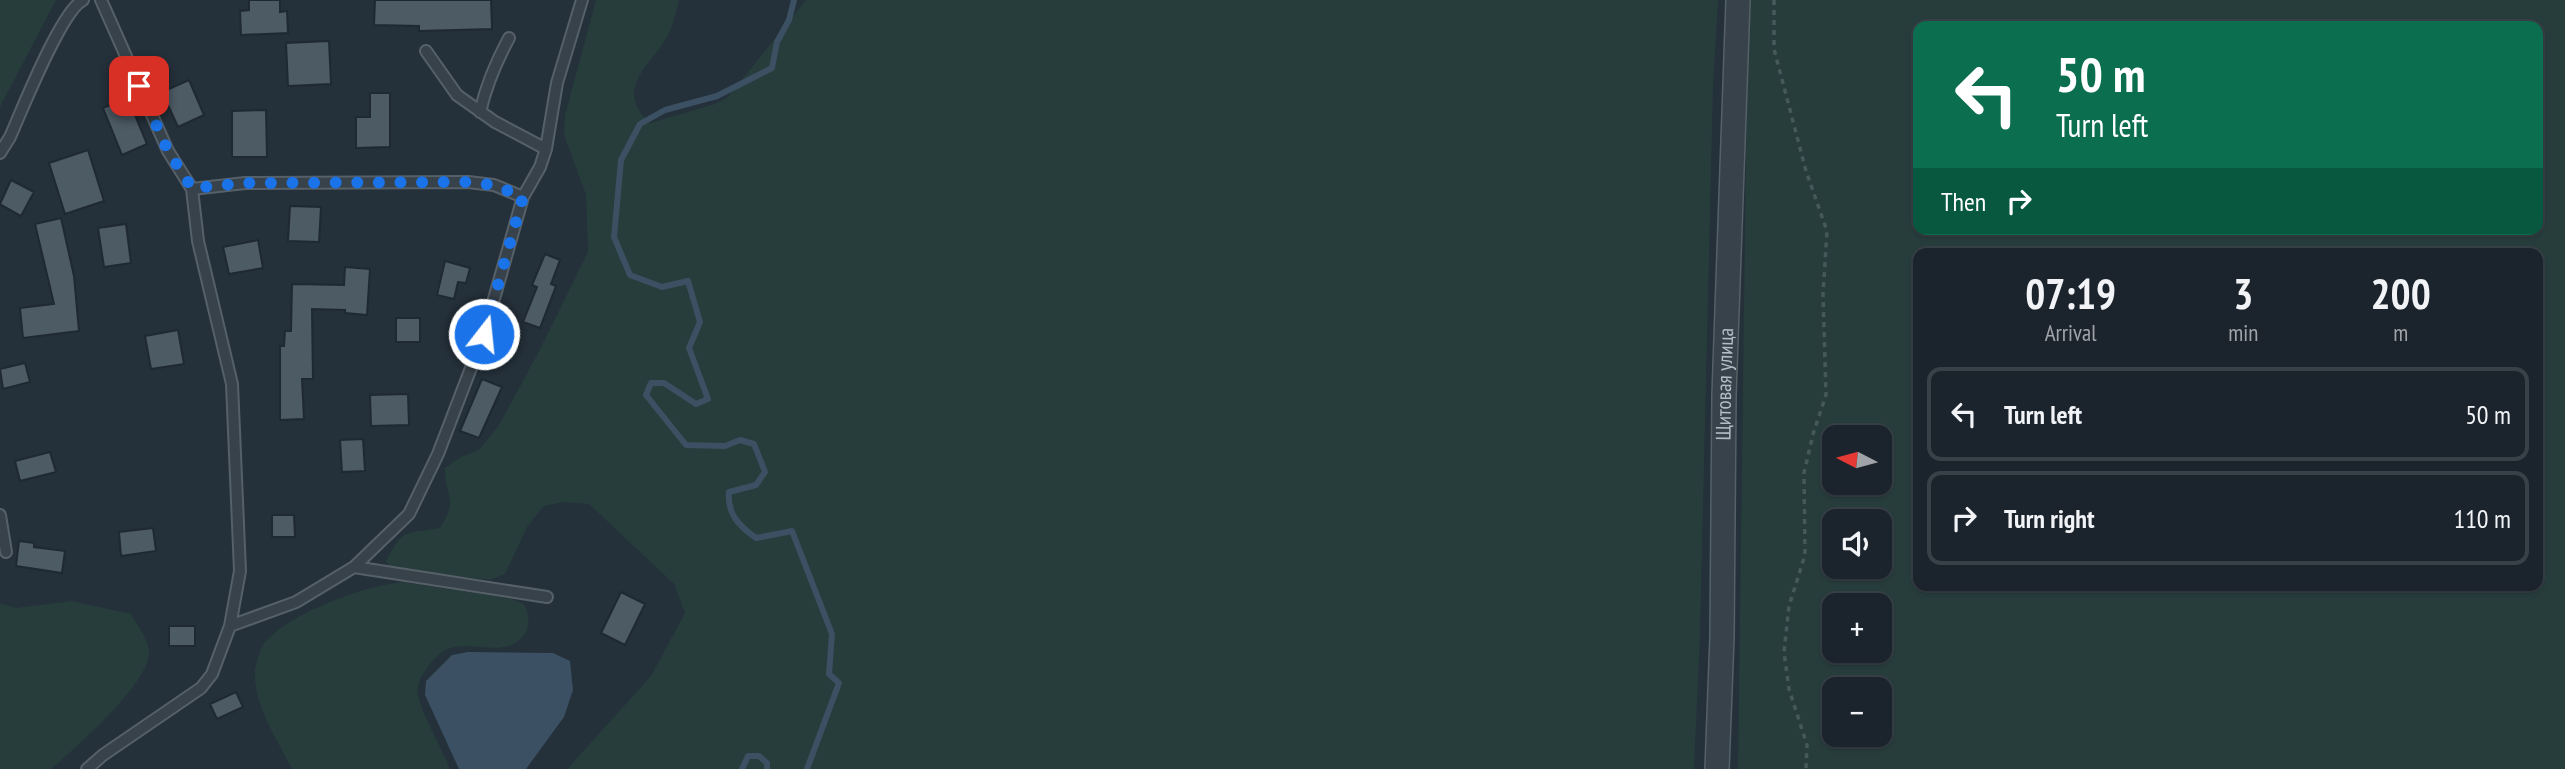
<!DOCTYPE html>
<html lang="en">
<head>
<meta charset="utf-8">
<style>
  :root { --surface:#1b242c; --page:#283038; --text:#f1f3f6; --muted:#a0a4a9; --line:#394148 }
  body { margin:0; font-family:"PT Sans Narrow",sans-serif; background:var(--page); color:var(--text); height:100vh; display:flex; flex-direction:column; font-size:26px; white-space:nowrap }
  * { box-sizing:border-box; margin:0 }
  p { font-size:23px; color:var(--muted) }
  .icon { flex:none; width:38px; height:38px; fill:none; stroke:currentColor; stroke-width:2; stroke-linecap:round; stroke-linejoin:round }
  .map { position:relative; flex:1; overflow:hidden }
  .panel { position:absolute; left:1913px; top:248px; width:630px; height:343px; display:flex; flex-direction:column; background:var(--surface); border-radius:14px; box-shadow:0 2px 5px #0004,0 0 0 2px var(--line) }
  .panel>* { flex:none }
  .top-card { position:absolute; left:1913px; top:21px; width:630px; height:214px; border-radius:14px; box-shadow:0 2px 5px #0004,0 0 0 2px var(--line); background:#0b6e4f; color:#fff; overflow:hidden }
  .needle { width:46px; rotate:276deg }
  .tools { position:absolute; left:1822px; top:425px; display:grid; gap:14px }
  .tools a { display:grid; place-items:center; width:70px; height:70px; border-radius:14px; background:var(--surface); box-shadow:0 2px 5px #0004,0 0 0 2px var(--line); font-size:35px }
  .pin { position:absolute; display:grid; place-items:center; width:60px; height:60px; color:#fff; margin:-30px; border-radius:14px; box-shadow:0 4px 10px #0006 }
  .me { position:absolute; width:77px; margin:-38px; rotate:16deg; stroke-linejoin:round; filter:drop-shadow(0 0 5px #0008) }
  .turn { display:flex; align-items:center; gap:24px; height:147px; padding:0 28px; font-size:32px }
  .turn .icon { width:91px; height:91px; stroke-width:2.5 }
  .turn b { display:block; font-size:49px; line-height:60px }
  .then { display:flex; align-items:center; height:66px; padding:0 28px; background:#0003; gap:14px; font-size:26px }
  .eta { display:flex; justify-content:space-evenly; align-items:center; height:119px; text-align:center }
  .eta b { font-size:42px; font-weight:800; line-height:49px }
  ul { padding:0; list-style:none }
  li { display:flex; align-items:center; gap:21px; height:94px; margin:0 14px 10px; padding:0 14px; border:4px solid var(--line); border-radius:14px }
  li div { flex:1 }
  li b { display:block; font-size:26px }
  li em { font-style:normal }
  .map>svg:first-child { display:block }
</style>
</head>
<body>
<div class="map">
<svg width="2565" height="769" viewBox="0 0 2565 769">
  <rect width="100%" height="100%" fill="#24303a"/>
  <path fill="#273d3c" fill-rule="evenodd" d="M0 0H56L0 107Z
    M596 0H679C676 12 673 27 667 37 648 68 614 90 650 123L715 104 728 97 806 0H1718L1713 87 1700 634 1694 769H567L651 676 685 613 674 584 589 504 563 502 544 506 527 527 505 574 490 580 390 568 386 561C403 528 405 534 440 528 459 497 445 499 445 468L459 458 480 449 499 425 538 353 588 252 586 195 564 135 565 115Z
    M1748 0H2565V769H1738ZM1918 26H2538V229H1918ZM1918 254H2538V586H1918ZM1834 438H1880V483H1834ZM1834 522H1880V567H1834ZM1834 606H1880V651H1834ZM1834 690H1880V735H1834Z
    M402 582 509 598 524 604C529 615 531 625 524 635 508 657 478 643 454 647 442 649 432 660 426 670 421 677 416 686 418 695 422 714 442 749 450 769H292C277 739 256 710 255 676 254 667 260 647 266 641 294 611 362 587 402 582Z
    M72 601 131 614C137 625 150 641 149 654 147 685 75 749 51 769H0V603L16 608Z"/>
  <path fill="#3b5062" d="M468 652 553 653 570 661 573 690 564 717 526 769H459L425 695 426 681 452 655Z"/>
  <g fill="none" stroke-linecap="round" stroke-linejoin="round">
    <path stroke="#3b5062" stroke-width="6" d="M794 0 789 20 777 42 772 68 717 96 665 110 640 124 621 160 614 237 630 275 662 287 688 281 700 322 689 348 708 399 696 404 664 383H651L646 395 686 445 725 446 740 440 754 444 765 472 756 485 729 492C727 514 739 526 756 538L792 531 832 634 829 674 839 683 807 769
      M742 769 748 756H759L767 763V769"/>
  </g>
  <path fill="#4d5b65" stroke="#1f2931" stroke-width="2" d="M249 0H280V12L287 11 288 33 241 35 240 11 249 10Z
    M375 0H491L492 29 419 31V26L374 25Z
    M329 41 331 84 288 86 286 43Z
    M189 80 204 115 178 127 162 92Z
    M370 93H390V147L356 148V117H370Z
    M128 98 147 144 122 155 103 108Z
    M266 110 267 157H232V111Z
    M88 150 104 201 65 214 49 163Z
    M11 180 34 192 21 216 0 204Z
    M290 206 321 207 319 242 288 241Z
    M61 218 74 276 79 331 23 338 20 308 54 304 35 224Z
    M126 224 131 263 104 267 98 228Z
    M258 240 263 268 229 274 223 247Z
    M545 254 560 260 551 284 556 286 540 328 523 322 537 287 532 285Z
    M445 261 470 268 466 283 458 282 454 299 437 295Z
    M345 267 370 269 367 315 345 313V310L312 309 313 379H302L304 419 280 420V346H284L285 331H291L292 284 344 285Z
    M396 318H420V342H396Z
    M178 330 184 364 151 369 145 336Z
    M25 363 30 382 3 389 0 369Z
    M482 379 502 387 479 438 460 431Z
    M408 394 409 425 371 426 370 395Z
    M363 439 365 471 342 472 340 440Z
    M50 452 56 472 20 481 15 461Z
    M272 515H294L295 537H272Z
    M153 528 156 551 121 556 119 532Z
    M19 541 34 543V547L65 551 62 573 16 566Z
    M621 592 645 604 625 645 601 633Z
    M169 626H195V646H169Z
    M236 692 243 707 217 719 210 704Z"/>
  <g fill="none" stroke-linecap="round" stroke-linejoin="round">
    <g stroke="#566068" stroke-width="14">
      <path id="service" d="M101 0 168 151 192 189 245 183 468 182 494 185 523 197
        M426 51 457 95 495 122 546 149
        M480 112C486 86 496 62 509 38
        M0 153 10 137C22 110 61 11 83 0
        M0 515 6 552
        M354 567 547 597
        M230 626 296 602 354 567 409 514 438 454 484 334 523 197 540 167 546 149 557 83 582 0
        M87 769 103 755 201 688 212 674 230 626 240 571 232 384 198 241 192 189"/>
    </g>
    <g stroke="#566068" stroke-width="26">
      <g id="minor">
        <path id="s1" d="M1717 769 1722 637 1724 395 1738 0"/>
      </g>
    </g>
    <path stroke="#465959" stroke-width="3.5" stroke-dasharray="5 5" stroke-linecap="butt" d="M1774 0V49L1806 171 1827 231 1823 294 1826 395 1813 434 1804 473 1805 555 1789 606 1784 652 1789 689 1807 745 1806 769"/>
    <use href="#service" stroke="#38424a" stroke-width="10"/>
    <use href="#minor" stroke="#38424a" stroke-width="23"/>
  </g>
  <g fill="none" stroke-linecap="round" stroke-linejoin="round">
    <path stroke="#1a73e8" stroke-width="12" stroke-dasharray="0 21.6" d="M139 86 168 151 192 188 245 183 468 182 494 185 523 197 484 334"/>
  </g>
  <g text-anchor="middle" stroke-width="5" stroke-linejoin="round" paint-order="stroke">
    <g font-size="21" fill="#b3bdc6" stroke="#1d272f">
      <text dy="7" stroke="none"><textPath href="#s1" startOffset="385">Щитовая улица</textPath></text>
    </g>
  </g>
</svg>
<div class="tools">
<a><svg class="needle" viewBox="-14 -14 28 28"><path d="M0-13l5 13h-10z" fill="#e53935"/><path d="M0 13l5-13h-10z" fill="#a0a4a9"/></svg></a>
<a><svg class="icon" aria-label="sound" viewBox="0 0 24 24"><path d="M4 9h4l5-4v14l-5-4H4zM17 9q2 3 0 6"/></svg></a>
<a>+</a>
<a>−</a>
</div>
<div class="pin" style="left:139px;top:86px;background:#d93025"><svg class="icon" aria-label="arrive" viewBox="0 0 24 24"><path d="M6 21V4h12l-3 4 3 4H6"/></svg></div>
<svg class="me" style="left:484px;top:334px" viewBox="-20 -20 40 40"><circle r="17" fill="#1a73e8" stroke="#fff" stroke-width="3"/><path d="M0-11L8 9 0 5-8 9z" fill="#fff"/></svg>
<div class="top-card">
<div class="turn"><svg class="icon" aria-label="left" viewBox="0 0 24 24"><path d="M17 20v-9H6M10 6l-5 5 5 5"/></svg><div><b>50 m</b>Turn left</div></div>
<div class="then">Then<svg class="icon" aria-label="right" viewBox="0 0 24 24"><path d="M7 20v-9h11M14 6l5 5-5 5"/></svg></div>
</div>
<section class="panel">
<div class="eta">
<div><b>07:19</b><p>Arrival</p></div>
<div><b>3</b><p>min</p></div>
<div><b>200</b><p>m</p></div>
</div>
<ul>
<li><svg class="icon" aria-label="left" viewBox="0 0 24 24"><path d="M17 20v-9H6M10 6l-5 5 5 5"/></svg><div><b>Turn left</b></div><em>50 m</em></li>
<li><svg class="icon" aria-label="right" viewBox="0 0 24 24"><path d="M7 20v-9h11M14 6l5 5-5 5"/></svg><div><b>Turn right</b></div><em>110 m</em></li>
</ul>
</section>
</div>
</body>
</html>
